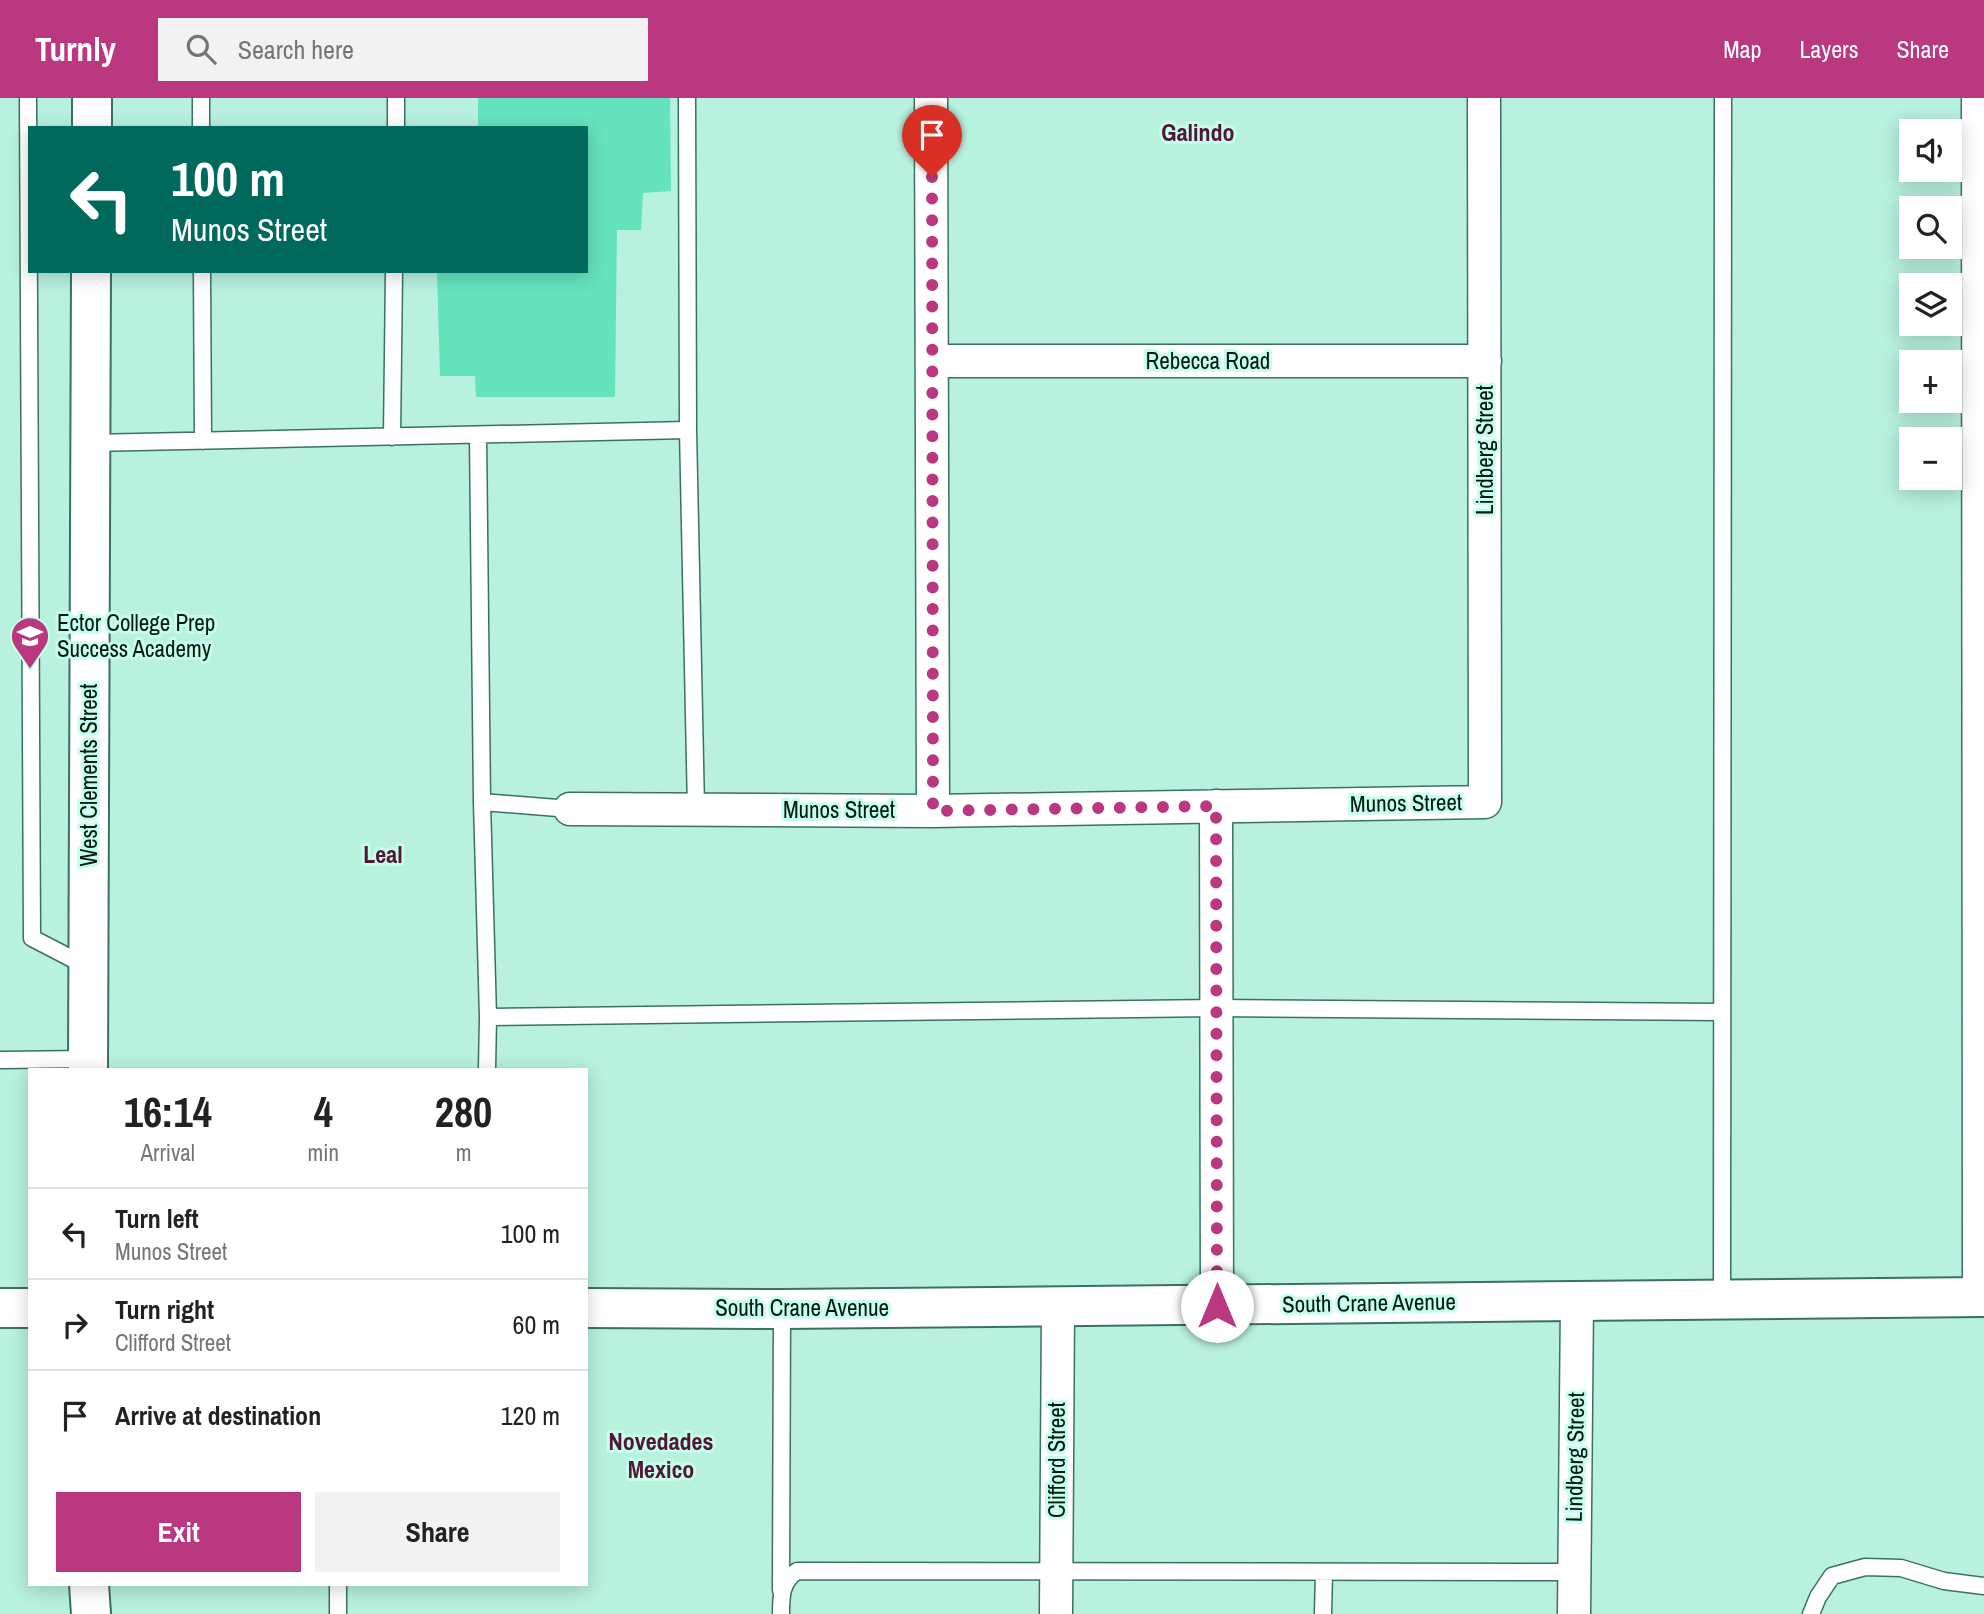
<!DOCTYPE html>
<html lang="en">
<head>
<meta charset="utf-8">
<style>
  :root { --surface:#fff; --page:#f2f2f2; --text:#222; --muted:#767676; --line:#e0e0e0; --accent:#ba3880 }
  body { margin:0; font-family:"Archivo Narrow",sans-serif; background:var(--page); color:var(--text); height:100vh; display:flex; flex-direction:column; font-size:26px; white-space:nowrap }
  * { box-sizing:border-box; margin:0 }
  p { font-size:23px; color:var(--muted) }
  .icon { flex:none; width:38px; height:38px; fill:none; stroke:currentColor; stroke-width:2; stroke-linecap:round; stroke-linejoin:round }
  .map { position:relative; flex:1; overflow:hidden }
  .details { position:absolute; left:28px; top:970px; width:560px; height:518px; display:flex; flex-direction:column; background:var(--surface); border-radius:0px; box-shadow:0 4px 18px #0003 }
  .details>* { flex:none }
  .guide { position:absolute; left:28px; top:28px; width:560px; height:147px; border-radius:0px; box-shadow:0 4px 18px #0003; background:#00695c; color:#fff; overflow:hidden }
  .fabs { position:absolute; left:1899px; top:21px; display:grid; gap:14px }
  .fabs a { display:grid; place-items:center; width:63px; height:63px; border-radius:0px; background:var(--surface); box-shadow:0 4px 18px #0003; font-size:35px }
  .pin { position:absolute; display:grid; place-items:center; width:60px; height:60px; color:#fff; margin:-72px -30px; border-radius:50% 50% 50% 0; rotate:-45deg; box-shadow:0 0 7px #0007 }
  .pin .icon { rotate:45deg }
  .me { position:absolute; width:77px; margin:-38px; rotate:0deg; stroke-linejoin:round; filter:drop-shadow(0 0 5px #0008) }
  .turn { display:flex; align-items:center; gap:24px; height:147px; padding:0 28px; font-size:32px }
  .turn .icon { width:91px; height:91px; stroke-width:2.5 }
  .turn b { display:block; font-size:49px; line-height:60px }
  .eta { display:flex; justify-content:space-evenly; align-items:center; height:119px; text-align:center }
  .eta b { font-size:42px; font-weight:700; line-height:49px }
  .primary-button { display:flex; gap:14px; margin-top:auto; padding:14px 28px }
  .primary-button a { flex:1; height:80px; border-radius:0px; background:var(--accent); color:#fff; font-size:28px; font-weight:700; line-height:80px; text-align:center }
  .primary-button a+a { background:var(--page); color:var(--text) }
  ul { padding:0; list-style:none }
  li { display:flex; align-items:center; gap:21px; height:91px; padding:0 28px; border-top:2px solid var(--line) }
  li div { flex:1 }
  li b { display:block; font-size:26px }
  li em { font-style:normal }
  header { display:flex; align-items:center; gap:42px; box-sizing:border-box; height:98px; padding:0 35px; background:var(--accent); color:#fff }
  header strong { font-size:33px }
  nav { display:flex; gap:38px; margin-inline-start:auto; font-size:24px }
  .search { width:490px; height:63px; background:var(--page); display:flex; align-items:center; gap:18px; box-sizing:border-box; padding:0 24px; border-radius:0px; color:var(--muted); font-size:26px }
  .map>svg:first-child { display:block }
</style>
</head>
<body>
<header>
<strong>Turnly</strong>
<div class="search"><svg class="icon" aria-label="search" viewBox="0 0 24 24"><circle cx="10" cy="10" r="6"/><path d="M15 15l6 6"/></svg>Search here</div>
<nav><a>Map</a><a>Layers</a><a>Share</a></nav>
</header>
<div class="map">
<svg width="1984" height="1516" viewBox="0 0 1984 1516">
  <rect width="100%" height="100%" fill="#b8f1dd"/>
  <path fill="#65e3bd" d="M478 0H670L671 93 643 95 641 132H617L615 299H476L475 278H440L437 173H586V30H478Z"/>
  <g fill="none" stroke-linecap="round" stroke-linejoin="round">
    <g stroke="#3b715f" stroke-width="19">
      <path id="lane" d="M28 0 32 840 86 868
        M201 0V30
        M687 0 688 332 696 711
        M396 30V0
        M202 173 203 343
        M478 337 482 704 488 919 487 971
        M392 339 394 173
        M90 345 688 332
        M482 704 570 711
        M488 919 1216 910 1722 914
        M0 962 88 961
        M1722 1201 1723 0
        M781 1492 782 1211
        M338 1516V1486
        M781 1516C781 1498 781 1484 797 1473L1574 1474
        M1323 1516 1324 1474
        M1811 1516 1818 1499 1832 1478 1865 1469 1901 1470 1944 1483 1984 1488"/>
    </g>
    <g stroke="#3b715f" stroke-width="35">
      <path id="street" d="M931 0 933 713
        M1978 0 1979 1199
        M932 263H1485
        M1216 708 1217 1208
        M570 711 933 713 1485 704 1484 0
        M1056 1516 1058 1208
        M1574 1516 1577 1202"/>
    </g>
    <g stroke="#3b715f" stroke-width="42">
      <path id="secondary" d="M92 30V0
        M88 971 91 173
        M0 1210H30
        M586 1210 782 1211 1984 1199
        M89 1486 91 1516"/>
    </g>
    <use href="#lane" stroke="#fff" stroke-width="16"/>
    <use href="#street" stroke="#fff" stroke-width="32"/>
    <use href="#secondary" stroke="#fff" stroke-width="38"/>
  </g>
  <g fill="none" stroke-linecap="round" stroke-linejoin="round">
    <path stroke="#ba3880" stroke-width="12" stroke-dasharray="0 21.6" d="M932 79 933 713 1216 708 1217 1208"/>
  </g>
  <defs>
    <g id="school-pin" transform="scale(2.0125)"><path d="M0 17L-7.5 6A9.5 9.5 0 1 1 7.5 6Z" fill="#ba3880" stroke="#c5ffea"/><path d="M0-5L7-2L0 1L-7-2ZM-4 1L0 2.5L4 1V4Q0 6-4 4Z" fill="#fff"/></g>
  </defs>
  <g fill-rule="evenodd">
    <use href="#school-pin" x="30" y="538"/>
  </g>
  <g text-anchor="middle" stroke-width="6" stroke-linejoin="round" paint-order="stroke">
    <g font-size="23" fill="#031811" stroke="#c5ffea">
      <text x="1208" y="271">Rebecca Road</text>
      <text transform="translate(1485 352) rotate(-90)" y="8">Lindberg Street</text>
      <text transform="translate(89 677) rotate(-90)" y="8">West Clements Street</text>
      <text transform="translate(1406 705) rotate(-1)" y="8">Munos Street</text>
      <text x="839" y="720">Munos Street</text>
      <text transform="translate(1369 1205) rotate(-1)" y="8">South Crane Avenue</text>
      <text x="802" y="1218">South Crane Avenue</text>
      <text transform="translate(1575 1359) rotate(-89)" y="8">Lindberg Street</text>
      <text transform="translate(1057 1362) rotate(-90)" y="8">Clifford Street</text>
    </g>
    <g font-size="23" fill="#031811" stroke="#c5ffea" text-anchor="start">
      <text x="57" y="533">Ector College Prep<tspan x="57" dy="26">Success Academy</tspan></text>
    </g>
    <g font-size="24" font-weight="bold" fill="#541538" stroke="#c5ffea">
      <text x="1198" y="43">Galindo</text>
      <text x="383" y="765">Leal</text>
      <text x="661" y="1352">Novedades<tspan x="661" dy="28">Mexico</tspan></text>
    </g>
  </g>
</svg>
<div class="fabs">
<a><svg class="icon" aria-label="sound" viewBox="0 0 24 24"><path d="M4 9h4l5-4v14l-5-4H4zM17 9q2 3 0 6"/></svg></a>
<a><svg class="icon" aria-label="search" viewBox="0 0 24 24"><circle cx="10" cy="10" r="6"/><path d="M15 15l6 6"/></svg></a>
<a><svg class="icon" aria-label="layers" viewBox="0 0 24 24"><path d="M12 4l9 5-9 5-9-5zM3 14l9 5 9-5"/></svg></a>
<a>+</a>
<a>−</a>
</div>
<div class="pin" style="left:932px;top:79px;background:#d93025"><svg class="icon" aria-label="arrive" viewBox="0 0 24 24"><path d="M6 21V4h12l-3 4 3 4H6"/></svg></div>
<svg class="me" style="left:1217px;top:1208px" viewBox="-20 -20 40 40"><circle r="19" fill="#fff"/><path d="M0-13L10 11 0 6-10 11z" fill="#ba3880"/></svg>
<div class="guide">
<div class="turn"><svg class="icon" aria-label="left" viewBox="0 0 24 24"><path d="M17 20v-9H6M10 6l-5 5 5 5"/></svg><div><b>100 m</b>Munos Street</div></div>
</div>
<section class="details">
<div class="eta">
<div><b>16:14</b><p>Arrival</p></div>
<div><b>4</b><p>min</p></div>
<div><b>280</b><p>m</p></div>
</div>
<ul>
<li><svg class="icon" aria-label="left" viewBox="0 0 24 24"><path d="M17 20v-9H6M10 6l-5 5 5 5"/></svg><div><b>Turn left</b><p>Munos Street</p></div><em>100 m</em></li>
<li><svg class="icon" aria-label="right" viewBox="0 0 24 24"><path d="M7 20v-9h11M14 6l5 5-5 5"/></svg><div><b>Turn right</b><p>Clifford Street</p></div><em>60 m</em></li>
<li><svg class="icon" aria-label="arrive" viewBox="0 0 24 24"><path d="M6 21V4h12l-3 4 3 4H6"/></svg><div><b>Arrive at destination</b></div><em>120 m</em></li>
</ul>
<div class="primary-button"><a>Exit</a><a>Share</a></div>
</section>
</div>
</body>
</html>
